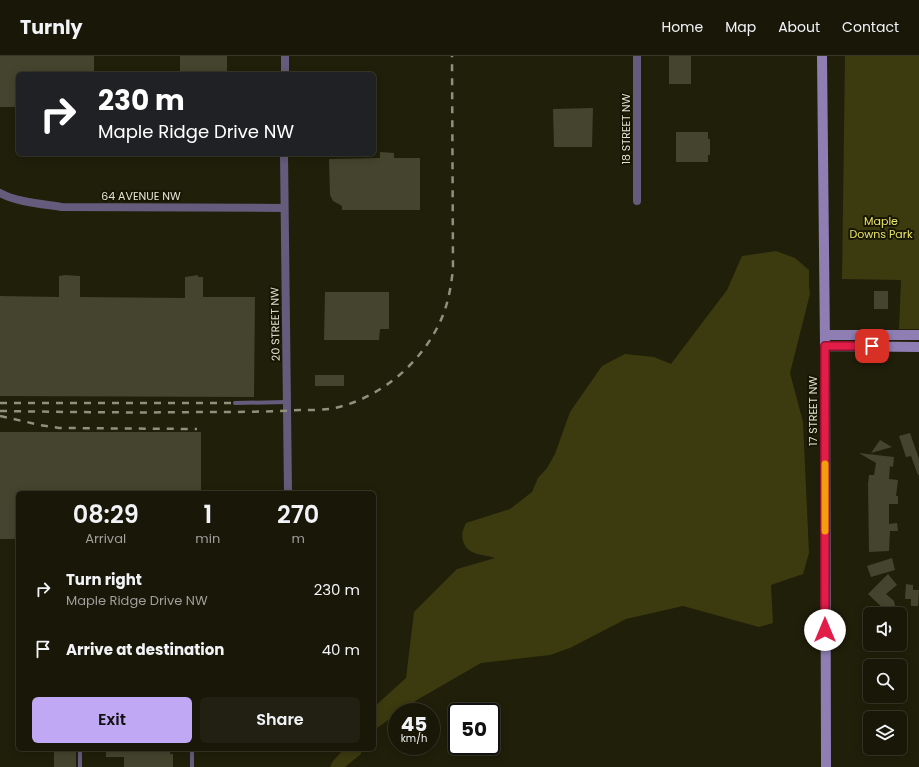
<!DOCTYPE html>
<html lang="en">
<head>
<meta charset="utf-8">
<style>
  :root { --surface:#181708; --page:#212012; --text:#f1f3f6; --muted:#9f9f9c; --line:#363629; --accent:#c0a8f4 }
  body { margin:0; font-family:Poppins,sans-serif; background:var(--page); color:var(--text); height:100vh; display:flex; flex-direction:column; font-size:15px; white-space:nowrap }
  * { box-sizing:border-box; margin:0 }
  p { font-size:13px; color:var(--muted) }
  .icon { flex:none; width:22px; height:22px; fill:none; stroke:currentColor; stroke-width:2; stroke-linecap:round; stroke-linejoin:round }
  .map { position:relative; flex:1; overflow:hidden }
  .side { position:absolute; left:16px; top:435px; width:360px; height:260px; display:flex; flex-direction:column; background:var(--surface); border-radius:6px; box-shadow:0 2px 10px #0003,0 0 0 1px var(--line) }
  .side>* { flex:none }
  .guide { position:absolute; left:16px; top:16px; width:360px; height:84px; border-radius:6px; box-shadow:0 2px 10px #0003,0 0 0 1px var(--line); background:#202124; color:#fff; overflow:hidden }
  .controls { position:absolute; left:863px; top:551px; display:grid; gap:8px }
  .controls a { display:grid; place-items:center; width:44px; height:44px; border-radius:6px; background:var(--surface); box-shadow:0 2px 10px #0003,0 0 0 1px var(--line); font-size:20px }
  .speed { position:absolute; left:388px; top:647px; display:flex; gap:8px; font-size:20px; font-weight:700; text-align:center }
  .speed>* { display:grid; place-content:center; width:52px; height:52px; border-radius:50%; background:var(--surface); box-shadow:0 2px 10px #0003,0 0 0 1px var(--line); line-height:1 }
  .speed small { font-size:10px; font-weight:400 }
  .speed .limit { border:2px solid #111; border-radius:6px; background:#fff; color:#111 }
  .pin { position:absolute; display:grid; place-items:center; width:34px; height:34px; color:#fff; margin:-17px; border-radius:8px; box-shadow:0 2px 6px #0006 }
  .me { position:absolute; width:44px; margin:-22px; rotate:0deg; stroke-linejoin:round; filter:drop-shadow(0 0 3px #0008) }
  .turn { display:flex; align-items:center; gap:14px; height:84px; padding:0 16px; font-size:18px }
  .turn .icon { width:52px; height:52px; stroke-width:2.5 }
  .turn b { display:block; font-size:28px; line-height:34px }
  .eta { display:flex; justify-content:space-evenly; align-items:center; height:68px; text-align:center }
  .eta b { font-size:24px; font-weight:600; line-height:28px }
  .action { display:flex; gap:8px; margin-top:auto; padding:8px 16px }
  .action a { flex:1; height:46px; border-radius:6px; background:var(--accent); color:#111; font-size:16px; font-weight:600; line-height:46px; text-align:center }
  .action a+a { background:var(--page); color:var(--text) }
  ul { padding:0; list-style:none }
  li { display:flex; align-items:center; gap:12px; height:60px; padding:0 16px }
  li div { flex:1 }
  li b { display:block; font-size:15px }
  li em { font-style:normal }
  header { display:flex; align-items:center; gap:24px; box-sizing:border-box; height:56px; padding:0 20px; background:var(--surface); border-bottom:1px solid var(--line) }
  header strong { font-size:19px }
  nav { display:flex; gap:22px; margin-inline-start:auto; font-size:14px }
  .map>svg:first-child { display:block }
</style>
</head>
<body>
<header>
<strong>Turnly</strong>
<nav><a>Home</a><a>Map</a><a>About</a><a>Contact</a></nav>
</header>
<div class="map">
<svg width="919" height="711" viewBox="0 0 919 711">
  <rect width="100%" height="100%" fill="#201f0a"/>
  <path fill="#3c3a0f" d="M845 0H919V273H899L901 224 842 223Z
    M776 195 795 202 809 214V229L810 238 790 317 803 366 809 497 803 518 771 529 773 567 759 571 683 550 626 563 570 592 550 599 481 607 417 644 400 656H397V658L374 674V651L406 622 414 556 457 513 495 502C484 498 467 500 463 485 461 477 463 474 466 467L510 453 532 436 538 422 547 412 555 398 570 356 602 310 625 298 654 301 671 308 727 234 742 200Z
    M344 693H362L361 698 345 711H330L333 705Z"/>
  <path fill="#45442e" d="M0 0H94V18H18V51H0Z
    M180 0H227V18H180Z
    M669 0H691V28H669Z
    M593 52 592 91H554L553 53Z
    M676 76H708V83H710V99H708V106H676Z
    M380 96 394 97V102H420V154H342V150L333 145 330 139 329 103 380 102Z
    M65 219 80 220V241L185 242V221L198 219V221H203V241H255L254 341 0 340V240L59 241V220Z
    M874 235H888V253H874Z
    M325 236H389V273H380L379 284H324Z
    M315 319H344V330H315Z
    M0 376H201V437H18V483H0Z
    M910 377 919 403V419H918L911 400 906 401 899 380Z
    M880 384 892 391 871 397Z
    M859 397 894 401 893 411 890 410 889 423 898 424 896 440H898V448H889V468L897 467 898 475H890L889 495 869 496 868 428 869 419H874L876 407Z
    M892 502 895 514 871 521 867 510Z
    M888 518 897 529 886 538 894 545 895 550H891L886 555 868 538Z
    M906 528 913 529V534H919L918 550H911V543H905Z
    M54 693H76V711H54Z
    M106 693H170V698H173V711H124V701H106Z"/>
  <g fill="none" stroke-linecap="round" stroke-linejoin="round">
    <path stroke="#655b7d" stroke-width="4" d="M235 347 287 346
      M80 693V711
      M192 693V711"/>
    <path stroke="#655b7d" stroke-width="8" d="M637 0V145
      M285 18V0
      M284 98 288 437
      M0 137C16 146 43 148 62 151L284 152"/>
    <path stroke="#8f7eb4" stroke-width="10" d="M822 0 825 290 826 711
      M825 279H919
      M825 290 919 291"/>
    <path stroke="#90907f" stroke-width="2.5" stroke-dasharray="7 7" stroke-linecap="butt" d="M0 347H234
      M0 355C67 356 133 357 200 356 233 356 267 356 300 354 310 354 321 354 330 353 378 344 420 309 440 266 448 249 451 231 453 213L452 0
      M0 360 40 369 59 372 197 373"/>
  </g>
  <g fill="none" stroke-linecap="round" stroke-linejoin="round">
    <g stroke="#92132f" stroke-width="10">
      <path id="route" d="M825 574V290H872"/>
    </g>
    <use href="#route" stroke="#e11d48" stroke-width="7"/>
    <path stroke="#f59e0b" stroke-width="7" d="M825 408V475"/>
  </g>
  <g text-anchor="middle" stroke-width="4" stroke-linejoin="round" paint-order="stroke">
    <g font-size="11" fill="#e3e3d5" stroke="#171603">
      <text transform="translate(626 73) rotate(-90)" y="4">18 STREET NW</text>
      <text x="141" y="144">64 AVENUE NW</text>
      <text transform="translate(275 268) rotate(-91)" y="4">20 STREET NW</text>
      <text transform="translate(813 355) rotate(-90)" y="4">17 STREET NW</text>
    </g>
    <g font-size="11" fill="#e9e462" stroke="#171603">
      <text x="881" y="169">Maple<tspan x="881" dy="13">Downs Park</tspan></text>
    </g>
  </g>
</svg>
<div class="controls">
<a><svg class="icon" aria-label="sound" viewBox="0 0 24 24"><path d="M4 9h4l5-4v14l-5-4H4zM17 9q2 3 0 6"/></svg></a>
<a><svg class="icon" aria-label="search" viewBox="0 0 24 24"><circle cx="10" cy="10" r="6"/><path d="M15 15l6 6"/></svg></a>
<a><svg class="icon" aria-label="layers" viewBox="0 0 24 24"><path d="M12 4l9 5-9 5-9-5zM3 14l9 5 9-5"/></svg></a>
</div>
<div class="speed"><div>45<small>km/h</small></div><div class="limit">50</div></div>
<div class="pin" style="left:872px;top:290px;background:#d93025"><svg class="icon" aria-label="arrive" viewBox="0 0 24 24"><path d="M6 21V4h12l-3 4 3 4H6"/></svg></div>
<svg class="me" style="left:825px;top:574px" viewBox="-20 -20 40 40"><circle r="19" fill="#fff"/><path d="M0-13L10 11 0 6-10 11z" fill="#e11d48"/></svg>
<div class="guide">
<div class="turn"><svg class="icon" aria-label="right" viewBox="0 0 24 24"><path d="M7 20v-9h11M14 6l5 5-5 5"/></svg><div><b>230 m</b>Maple Ridge Drive NW</div></div>
</div>
<section class="side">
<div class="eta">
<div><b>08:29</b><p>Arrival</p></div>
<div><b>1</b><p>min</p></div>
<div><b>270</b><p>m</p></div>
</div>
<ul>
<li><svg class="icon" aria-label="right" viewBox="0 0 24 24"><path d="M7 20v-9h11M14 6l5 5-5 5"/></svg><div><b>Turn right</b><p>Maple Ridge Drive NW</p></div><em>230 m</em></li>
<li><svg class="icon" aria-label="arrive" viewBox="0 0 24 24"><path d="M6 21V4h12l-3 4 3 4H6"/></svg><div><b>Arrive at destination</b></div><em>40 m</em></li>
</ul>
<div class="action"><a>Exit</a><a>Share</a></div>
</section>
</div>
</body>
</html>
